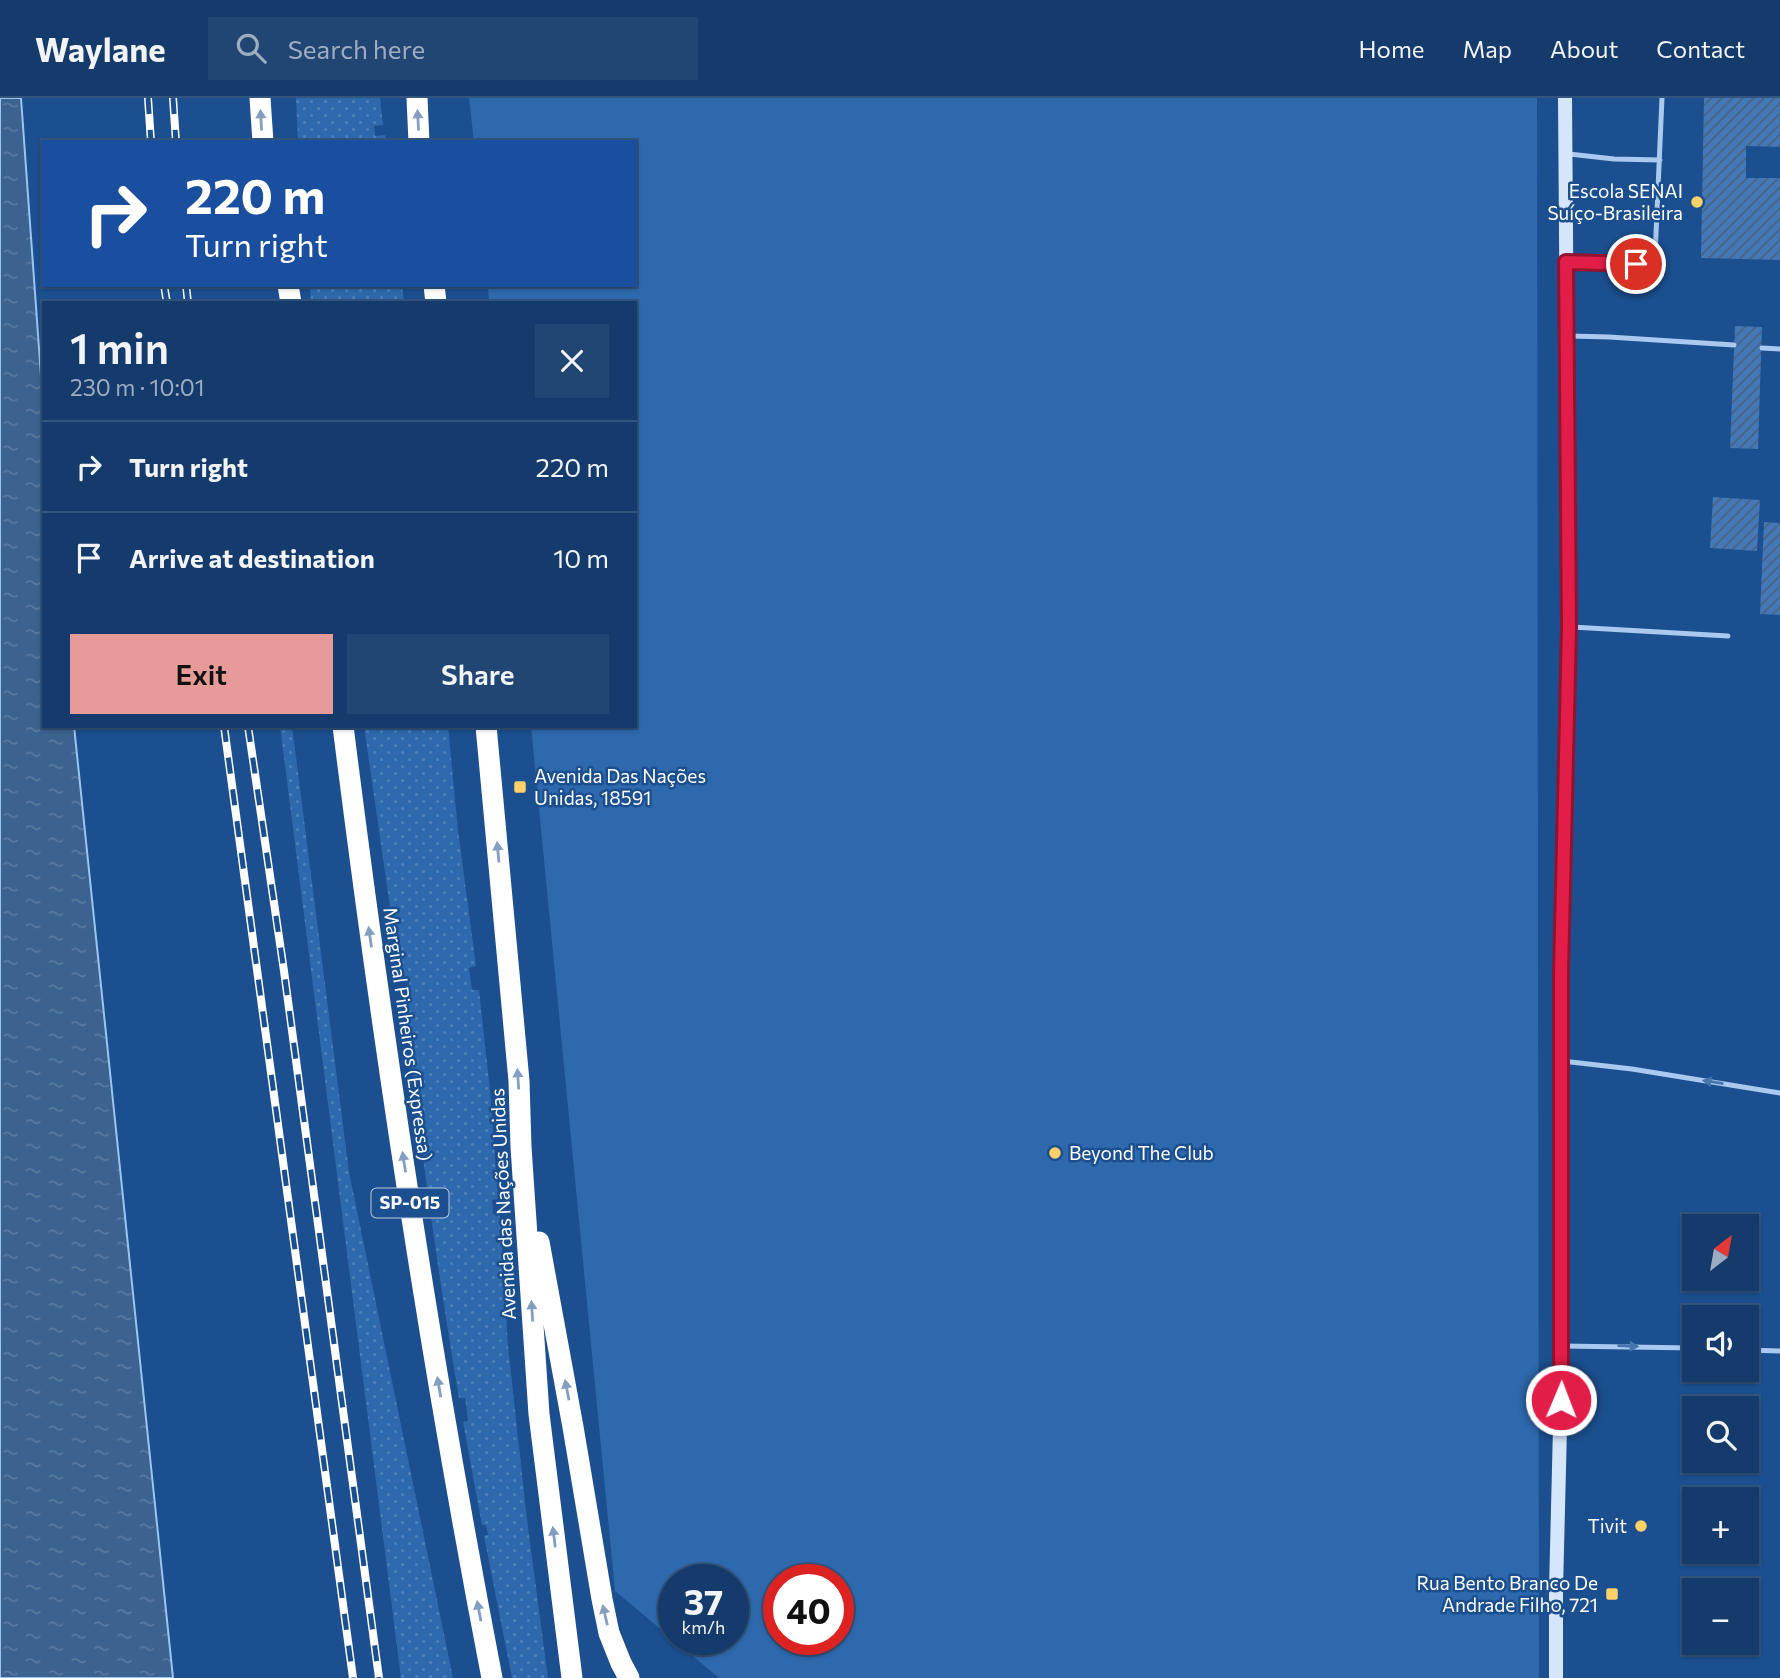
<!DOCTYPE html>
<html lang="en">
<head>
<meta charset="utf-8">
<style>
  :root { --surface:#143b6b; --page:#214673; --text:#f1f3f6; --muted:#9dadc1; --line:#33557e; --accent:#e69b98 }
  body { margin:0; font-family:Commissioner,sans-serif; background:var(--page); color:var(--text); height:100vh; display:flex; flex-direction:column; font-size:26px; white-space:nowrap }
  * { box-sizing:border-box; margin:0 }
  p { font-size:23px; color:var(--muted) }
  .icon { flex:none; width:38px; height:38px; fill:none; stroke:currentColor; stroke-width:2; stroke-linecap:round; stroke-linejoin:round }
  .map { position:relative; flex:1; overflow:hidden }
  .drawer { position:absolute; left:42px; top:203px; width:595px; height:427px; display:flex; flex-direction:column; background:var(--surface); border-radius:0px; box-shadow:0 2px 5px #0004,0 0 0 2px var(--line) }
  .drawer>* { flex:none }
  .guide { position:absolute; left:42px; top:42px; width:595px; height:147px; border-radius:0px; box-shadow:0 2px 5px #0004,0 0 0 2px var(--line); background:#1a4fa0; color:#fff; overflow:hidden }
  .needle { width:46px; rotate:31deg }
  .fabs { position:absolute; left:1682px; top:1116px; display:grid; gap:14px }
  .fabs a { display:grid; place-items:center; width:77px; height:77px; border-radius:0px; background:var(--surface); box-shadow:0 2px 5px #0004,0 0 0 2px var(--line); font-size:35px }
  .speed { position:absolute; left:658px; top:1466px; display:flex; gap:14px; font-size:35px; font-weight:700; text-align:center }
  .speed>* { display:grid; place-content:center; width:91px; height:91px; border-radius:50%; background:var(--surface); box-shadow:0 2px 5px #0004,0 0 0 2px var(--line); line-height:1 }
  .speed small { font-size:18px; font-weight:400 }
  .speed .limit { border:10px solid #d22; background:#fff; color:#111 }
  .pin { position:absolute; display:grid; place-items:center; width:60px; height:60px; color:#fff; margin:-30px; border:4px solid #fff; border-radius:50%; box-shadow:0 2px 7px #0007 }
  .me { position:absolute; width:77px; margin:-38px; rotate:1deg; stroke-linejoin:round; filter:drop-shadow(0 0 5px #0008) }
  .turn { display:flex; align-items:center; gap:24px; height:147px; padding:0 28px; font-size:32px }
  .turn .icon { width:91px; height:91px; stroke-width:2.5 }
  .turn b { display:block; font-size:49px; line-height:60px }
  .round { display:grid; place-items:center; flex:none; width:74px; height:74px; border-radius:0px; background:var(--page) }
  .summary { display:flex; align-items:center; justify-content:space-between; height:119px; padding:0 28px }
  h1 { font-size:42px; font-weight:600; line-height:52px }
  .cta { display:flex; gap:14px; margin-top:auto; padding:14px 28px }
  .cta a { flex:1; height:80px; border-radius:0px; background:var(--accent); color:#111; font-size:28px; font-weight:600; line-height:80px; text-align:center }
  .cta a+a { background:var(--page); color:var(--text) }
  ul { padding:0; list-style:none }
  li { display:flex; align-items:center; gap:21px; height:91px; padding:0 28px; border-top:2px solid var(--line) }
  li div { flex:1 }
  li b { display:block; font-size:26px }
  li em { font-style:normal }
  header { display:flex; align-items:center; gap:42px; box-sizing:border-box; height:98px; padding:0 35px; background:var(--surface); border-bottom:2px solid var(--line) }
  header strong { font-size:33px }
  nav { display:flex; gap:38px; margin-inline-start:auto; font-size:24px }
  .search { width:490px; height:63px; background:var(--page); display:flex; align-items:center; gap:18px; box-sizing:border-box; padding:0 24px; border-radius:0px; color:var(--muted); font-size:26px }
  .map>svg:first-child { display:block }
</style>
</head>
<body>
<header>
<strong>Waylane</strong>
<div class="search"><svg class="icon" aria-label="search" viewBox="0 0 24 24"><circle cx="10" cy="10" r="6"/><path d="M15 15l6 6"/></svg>Search here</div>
<nav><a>Home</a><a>Map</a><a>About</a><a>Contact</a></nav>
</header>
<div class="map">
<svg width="1780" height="1580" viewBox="0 0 1780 1580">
  <defs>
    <pattern id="green-dots" width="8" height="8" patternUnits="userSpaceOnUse" patternTransform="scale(1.75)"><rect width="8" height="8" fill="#2e69ad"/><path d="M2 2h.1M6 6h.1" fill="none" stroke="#4d80b9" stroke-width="1.8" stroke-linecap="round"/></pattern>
    <pattern id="water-ripples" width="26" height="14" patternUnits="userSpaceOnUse" patternTransform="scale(1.75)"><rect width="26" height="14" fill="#3c6290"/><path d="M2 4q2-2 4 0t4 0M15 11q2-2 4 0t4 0" fill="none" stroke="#597aa1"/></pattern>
    <pattern id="building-hatch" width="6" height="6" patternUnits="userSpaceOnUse" patternTransform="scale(1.75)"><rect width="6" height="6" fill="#4478b7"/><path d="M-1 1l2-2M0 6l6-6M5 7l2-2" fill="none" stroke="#486282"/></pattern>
  </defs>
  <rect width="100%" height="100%" fill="#1b4f8f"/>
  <path fill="url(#green-dots)" d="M296 0H380L383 27 374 28 375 38 385 37 386 44 298 43Z
    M310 187H402L404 205H311Z
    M280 628H292L349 1074 453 1580H401Z
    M364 628H448L458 732 476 868 469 870 472 892H479L490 992 498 1101 492 1102 493 1116H500L508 1248 527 1422 548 1580H512L484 1438 488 1437 486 1427H482L463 1324 468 1323 465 1300H459C436 1165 418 1028 402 891L410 890 408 878 400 879Z"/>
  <path fill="#2e69ad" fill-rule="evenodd" d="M469 0H1537L1539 1580H719L615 1493 531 628H635V205H489L488 187H635V44H474ZM674 1482H733V1542H674ZM838 1482V1542H779V1482Z"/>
  <path fill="url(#water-ripples)" stroke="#9cc4f0" stroke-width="2" d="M0 0H21L44 320V628H74L173 1580H0Z"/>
  <path fill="url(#building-hatch)" d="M1704 0H1780V49L1746 48V80H1780V162L1701 160Z
    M1735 228 1762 229 1758 351 1730 350Z
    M1713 399 1760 402 1757 453 1710 450Z
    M1764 424 1780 425V517L1760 516Z"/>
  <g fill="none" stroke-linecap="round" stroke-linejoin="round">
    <path stroke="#a9c9ee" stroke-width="5" d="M1569 56 1614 61 1660 62
      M1566 164C1591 166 1634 173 1655 159L1662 0
      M1570 238 1609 239 1734 247
      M1762 250 1780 251
      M1572 529 1728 538
      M1562 963 1632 971 1780 995
      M1562 1248 1694 1250
      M1746 1252 1780 1253"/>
    <path stroke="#d6e6fa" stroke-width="14" d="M1556 1580V1492L1562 1248 1561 875 1569 529 1565 0"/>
    <path stroke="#fff" stroke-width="21" d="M260 0 263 44
      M417 0 419 44
      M288 187 291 205
      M434 187 436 205
      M343 628C383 947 431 1265 492 1580
      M486 628 519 983 521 1049 539 1316 572 1580
      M539 1144 573 1329 602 1501 609 1535 621 1565 629 1580"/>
    <g stroke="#fff" stroke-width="8">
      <path id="rail" d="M148 0 151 44
        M173 0 176 44
        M164 187 167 205
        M186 187 188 205
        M224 628 353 1580
        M248 628 284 873 379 1580"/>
    </g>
    <use href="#rail" stroke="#1b4f8f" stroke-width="5" stroke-dasharray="16" stroke-linecap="butt"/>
  </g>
  <defs><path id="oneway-solid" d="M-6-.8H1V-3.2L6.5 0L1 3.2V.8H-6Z" transform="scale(1.75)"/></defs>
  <g fill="#829ec1">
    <use href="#oneway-solid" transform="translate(261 22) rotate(-93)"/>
    <use href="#oneway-solid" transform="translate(418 22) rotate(-93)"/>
    <use href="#oneway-solid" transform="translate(498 754) rotate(-95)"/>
    <use href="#oneway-solid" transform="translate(370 839) rotate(-98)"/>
    <use href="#oneway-solid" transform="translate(518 981) rotate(-94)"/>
    <use href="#oneway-solid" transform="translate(404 1064) rotate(-99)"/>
    <use href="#oneway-solid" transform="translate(532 1213) rotate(-94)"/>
    <use href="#oneway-solid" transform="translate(439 1289) rotate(-100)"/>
    <use href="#oneway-solid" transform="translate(567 1292) rotate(-101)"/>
    <use href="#oneway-solid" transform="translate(554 1439) rotate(-97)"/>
    <use href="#oneway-solid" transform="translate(479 1513) rotate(-101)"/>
    <use href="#oneway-solid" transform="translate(605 1517) rotate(-103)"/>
  </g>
  <g fill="#4674ac">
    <use href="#oneway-solid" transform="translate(1713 984) rotate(-171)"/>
    <use href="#oneway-solid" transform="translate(1628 1248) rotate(2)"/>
  </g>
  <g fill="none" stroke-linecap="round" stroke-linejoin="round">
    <g stroke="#92132f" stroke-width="18">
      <path id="route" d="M1561 1302V875L1569 529 1566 164 1636 166"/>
    </g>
    <use href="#route" stroke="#e11d48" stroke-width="12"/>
  </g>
  <g fill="#ffd166" stroke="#1b4f8f" stroke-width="2.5">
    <circle cx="1697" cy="104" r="7"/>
    <rect x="513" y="682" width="14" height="14" rx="3.5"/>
    <circle cx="1055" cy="1055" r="7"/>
    <circle cx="1641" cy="1428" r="7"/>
    <rect x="1605" y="1489" width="14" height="14" rx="3.5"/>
  </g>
  <g text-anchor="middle" stroke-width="5" stroke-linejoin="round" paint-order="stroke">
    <rect fill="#1b4f8f" stroke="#bbcadd" stroke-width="2" x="371.5" y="1090.5" width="77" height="29" rx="5"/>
    <g font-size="18" font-weight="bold" fill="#fff">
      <text x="410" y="1111">SP-015</text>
    </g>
    <g font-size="19" fill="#fff" stroke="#1b4f8f" text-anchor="end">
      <text x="1683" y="100">Escola SENAI<tspan x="1683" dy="22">Suíço-Brasileira</tspan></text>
      <text x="534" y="685" text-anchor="start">Avenida Das Nações<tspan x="534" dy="22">Unidas, 18591</tspan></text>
      <text x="1069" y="1062" text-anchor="start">Beyond The Club</text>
      <text x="1627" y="1435">Tivit</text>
      <text x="1598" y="1492">Rua Bento Branco De<tspan x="1598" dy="22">Andrade Filho, 721</tspan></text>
    </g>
    <g font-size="19" fill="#fff" stroke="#1b4f8f">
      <text transform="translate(408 936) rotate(82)" y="7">Marginal Pinheiros (Expressa)</text>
      <text transform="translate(503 1106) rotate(-93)" y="7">Avenida das Nações Unidas</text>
    </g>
  </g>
</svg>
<div class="fabs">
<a><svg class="needle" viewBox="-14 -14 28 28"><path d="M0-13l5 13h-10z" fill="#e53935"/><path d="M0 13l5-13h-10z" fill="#9dadc1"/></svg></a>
<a><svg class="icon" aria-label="sound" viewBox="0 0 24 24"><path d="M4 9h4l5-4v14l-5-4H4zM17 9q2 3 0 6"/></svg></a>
<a><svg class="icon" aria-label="search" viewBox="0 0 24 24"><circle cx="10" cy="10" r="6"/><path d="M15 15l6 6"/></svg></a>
<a>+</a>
<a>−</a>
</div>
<div class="speed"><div>37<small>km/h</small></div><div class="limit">40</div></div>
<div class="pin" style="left:1636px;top:166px;background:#d93025"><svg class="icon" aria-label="arrive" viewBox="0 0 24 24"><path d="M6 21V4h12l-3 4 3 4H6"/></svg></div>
<svg class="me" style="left:1561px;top:1302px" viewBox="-20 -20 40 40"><circle r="17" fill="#e11d48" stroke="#fff" stroke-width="3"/><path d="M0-11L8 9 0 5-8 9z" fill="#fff"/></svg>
<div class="guide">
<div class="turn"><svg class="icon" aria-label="right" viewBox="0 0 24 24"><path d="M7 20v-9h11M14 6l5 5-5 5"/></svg><div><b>220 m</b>Turn right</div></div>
</div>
<section class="drawer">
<div class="summary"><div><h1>1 min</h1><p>230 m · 10:01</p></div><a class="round"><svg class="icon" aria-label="close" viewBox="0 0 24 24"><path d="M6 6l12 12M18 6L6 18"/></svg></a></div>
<ul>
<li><svg class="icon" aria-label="right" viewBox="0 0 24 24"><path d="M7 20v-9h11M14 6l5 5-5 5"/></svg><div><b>Turn right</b></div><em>220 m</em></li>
<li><svg class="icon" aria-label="arrive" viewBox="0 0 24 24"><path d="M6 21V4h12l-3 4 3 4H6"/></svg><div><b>Arrive at destination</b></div><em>10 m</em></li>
</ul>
<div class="cta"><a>Exit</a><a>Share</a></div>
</section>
</div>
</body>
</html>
